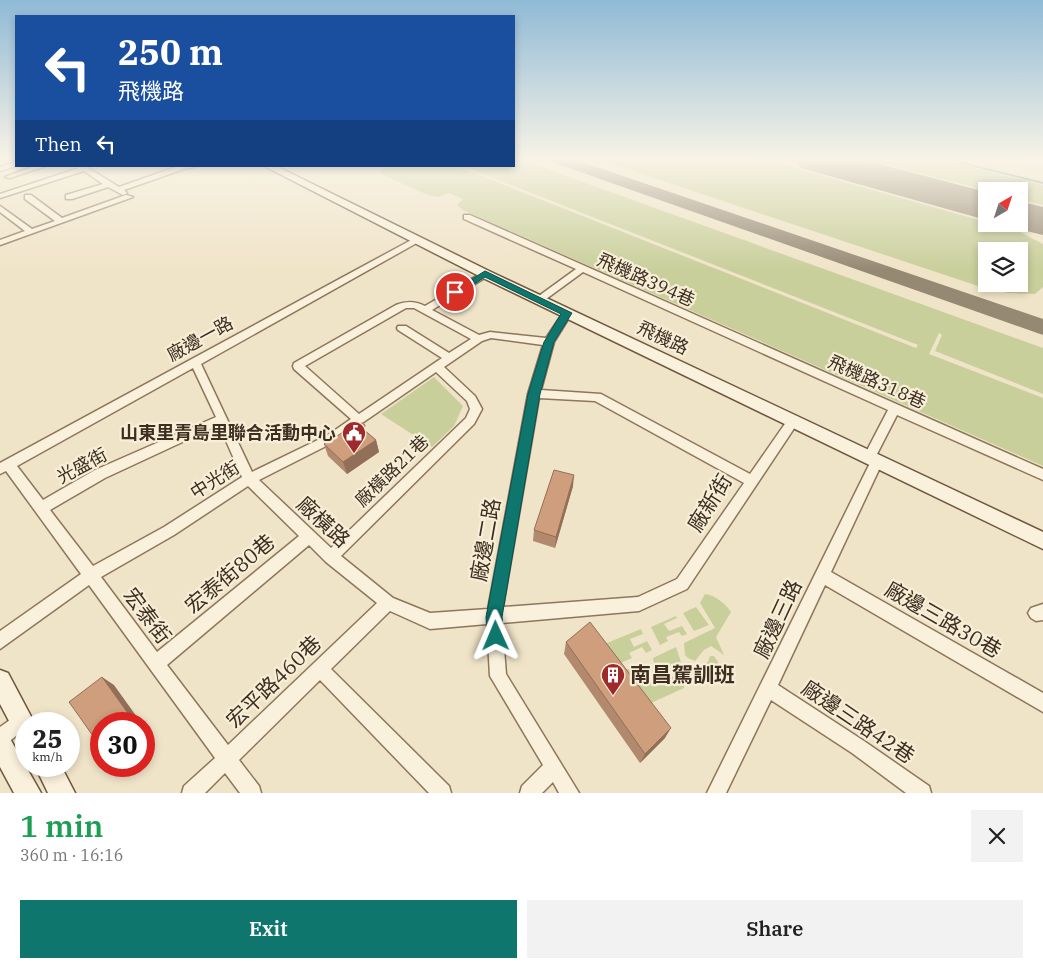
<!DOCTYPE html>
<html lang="en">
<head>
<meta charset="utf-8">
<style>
  :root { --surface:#fff; --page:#f2f2f2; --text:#222; --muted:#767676; --accent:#0f766e }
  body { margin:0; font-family:"IBM Plex Serif","Noto Sans TC",serif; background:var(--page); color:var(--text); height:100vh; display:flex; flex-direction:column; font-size:19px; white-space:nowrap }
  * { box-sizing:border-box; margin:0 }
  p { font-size:16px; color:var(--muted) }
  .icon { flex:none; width:28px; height:28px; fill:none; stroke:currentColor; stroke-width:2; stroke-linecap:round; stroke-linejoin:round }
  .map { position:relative; height:793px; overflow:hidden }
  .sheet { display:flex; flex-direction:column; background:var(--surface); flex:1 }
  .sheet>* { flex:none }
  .top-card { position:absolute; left:15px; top:15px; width:500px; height:152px; border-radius:0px; box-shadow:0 2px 8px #0003; background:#1a4fa0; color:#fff; overflow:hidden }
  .needle { width:32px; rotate:39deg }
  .controls { position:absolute; left:978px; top:182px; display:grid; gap:10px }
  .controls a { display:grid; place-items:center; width:50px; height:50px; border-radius:0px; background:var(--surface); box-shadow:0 2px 8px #0003; font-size:25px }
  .speed { position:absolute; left:15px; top:712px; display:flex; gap:10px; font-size:25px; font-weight:700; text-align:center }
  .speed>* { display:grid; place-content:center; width:65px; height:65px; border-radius:50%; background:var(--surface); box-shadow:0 2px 8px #0003; line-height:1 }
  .speed small { font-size:12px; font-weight:400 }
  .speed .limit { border:8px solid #d22; background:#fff; color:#111 }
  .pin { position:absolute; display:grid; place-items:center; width:42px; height:42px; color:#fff; margin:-21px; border:2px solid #fff; border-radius:50%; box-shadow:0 1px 5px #0007 }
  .me { position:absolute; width:55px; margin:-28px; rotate:359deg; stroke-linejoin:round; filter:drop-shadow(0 0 4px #0008) }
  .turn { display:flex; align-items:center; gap:18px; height:105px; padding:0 20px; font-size:22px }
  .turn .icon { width:65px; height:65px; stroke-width:2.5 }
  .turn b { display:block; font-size:35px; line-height:42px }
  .then { display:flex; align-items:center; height:48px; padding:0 20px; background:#0003; gap:10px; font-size:19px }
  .round { display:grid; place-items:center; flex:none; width:52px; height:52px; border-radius:0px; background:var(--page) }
  .headline { display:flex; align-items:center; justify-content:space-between; height:85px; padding:0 20px }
  h1 { font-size:30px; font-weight:600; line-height:38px; color:#1e9e55 }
  .primary-button { display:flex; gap:10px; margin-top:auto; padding:10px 20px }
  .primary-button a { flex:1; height:58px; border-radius:0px; background:var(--accent); color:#fff; font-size:20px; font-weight:600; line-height:58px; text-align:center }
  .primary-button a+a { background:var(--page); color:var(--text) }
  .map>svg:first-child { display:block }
</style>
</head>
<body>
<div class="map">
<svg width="1043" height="793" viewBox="0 0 1043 793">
  <rect width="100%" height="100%" fill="#f0e4c8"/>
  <path fill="#c9cf9b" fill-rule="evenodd" d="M514 159H519L1043 348V394L935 351 942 335 939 333 929 354 1043 398V466L463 210 457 205 463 199 449 193 438 197 428 195 379 173 385 166H456L916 348 918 345 463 166H514Z
    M597 159H763L1018 231 1043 244V287L1035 294 1008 293 978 286ZM986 251H1019V284H986Z
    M865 159H939L1043 185V205L1019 199V191H989Z
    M434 377 463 406 454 426 432 447 381 414Z
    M705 594C715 595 726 604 731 612L716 637 724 655 711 646 704 650 695 661 688 658 685 655 684 643 715 628 700 603Z
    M696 607 709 625 694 631 683 613Z
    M676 616 677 618 664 624 669 631 682 626 687 634 682 636 679 632 666 637 668 641 660 645 651 627Z
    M641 629 643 634 630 639 634 647 647 641 652 650 646 653 642 647 629 653 632 658 618 664 602 645Z
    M676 647 681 662 668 666 661 673 655 670 653 658Z
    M710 656H714L718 662 719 673 695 685 693 673 688 667C699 671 707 667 710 656Z
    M644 662C645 673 655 690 668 681 673 678 675 673 679 670L685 679 684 688 651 703 626 670Z"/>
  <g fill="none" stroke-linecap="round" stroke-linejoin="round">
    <path stroke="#6f938a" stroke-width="2" d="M946 159 1043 183"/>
    <path fill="#968974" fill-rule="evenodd" d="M550 159H573L1043 319V335L552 162Z"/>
    <path fill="#968974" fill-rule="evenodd" d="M795 159H860L986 192V220L801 168Z
      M1019 201 1043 207V235L1002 225 1001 224H1019Z"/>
    <g stroke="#8d765c" stroke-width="3">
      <path id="street" d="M16 162V166L0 171V167Z
        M35 166H46L10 178 5 177Z
        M77 166H85L119 187 179 166H198L184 169 124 190 127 193 123 195 108 187 72 199H66V195L103 184 84 171 0 198V194L79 168Z
        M25 195H31L62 218 126 195 133 197 0 245V240L25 231 0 212V206L32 229 55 221 25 199Z
        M464 215H470L1043 469V480L897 415 876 456 881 458 883 461 831 572 1043 693V712L825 585 778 685 864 741 929 786 931 793H906L852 753 771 700 726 793H707L870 463 865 461 863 458 888 410 583 272 542 302H536V298L576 269 464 219Z
        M415 238 422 240 201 364 252 472 328 435 351 419 294 369 293 366 294 363 396 305C406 301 415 301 425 306L485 271 489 274 488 276 432 310 479 335 490 332 546 338 564 311H570L572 313 554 342 541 390 601 394 750 474 789 418H797L799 421 687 589 639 611 502 623 506 674 579 793H559L553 782 542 793H520L522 786 543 765 490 676 487 624 430 629 390 611 331 669 449 786 451 793H429L320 680 239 760 259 786 261 793H240L225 773 205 793H182L184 786 215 758 89 585 0 649V631L81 574 6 471 0 474V463ZM406 308H414L471 339 449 353 406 326H398L397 328 398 330 442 358 359 414 305 366ZM491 338 543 345 528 394 488 609 430 613 393 598 341 556 474 424 482 409 475 396 444 367 482 341ZM193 368 216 417 95 470 43 500 17 466ZM436 372 467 401 470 409 466 418 331 548 259 480 336 441ZM539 398 595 401 744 483 677 579 638 597 503 607ZM219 425 242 477 164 527 93 566 50 510 105 478ZM248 486 299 536 157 652 101 577 174 535ZM309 545 326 562 377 603 228 745 167 665Z
        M1043 604V620L1036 621 1031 618 1028 613 1031 608Z
        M21 712 27 715 30 721 29 724H26V728L6 744 0 747V727Z"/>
    </g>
    <g stroke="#6f573f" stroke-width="3">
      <path id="secondary" d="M264 166H276L489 271 1043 532V549L481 277Z
        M0 670 8 673 35 724H26V742L18 738 0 704Z
        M0 731 8 735 41 793H14L0 767Z
        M35 766H61L75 793H48Z"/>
    </g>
    <use href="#street" fill="#faf1dc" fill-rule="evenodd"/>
    <use href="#secondary" fill="#faf1dc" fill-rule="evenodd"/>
  </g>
  <path fill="#b2896c" d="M367 432 376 440 379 452 347 474 328 456 324 444Z
    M573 486 555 548 533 541 534 530Z
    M566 642 665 738 640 763 564 654Z"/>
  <path fill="#916f58" d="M376 440 379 452 347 474 343 462Z
    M574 475 573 486 555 548 556 537Z
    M102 677 114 685 142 724H121Z
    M671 728 665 738 640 763 645 754Z"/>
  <path fill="#cf9f7d" stroke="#916f58" d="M362 423 365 425 364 430 376 440 343 462 324 444 356 424Z
    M554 470 574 475 556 537 534 530Z
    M590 622 671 728 645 754 566 642Z
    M102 677 130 716 121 724H101V741L98 743 69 702Z"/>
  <linearGradient id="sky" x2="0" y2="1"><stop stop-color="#8fbad6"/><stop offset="0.59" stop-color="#f8f3e6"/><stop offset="1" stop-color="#f8f3e6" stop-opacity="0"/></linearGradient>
  <rect width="1043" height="270" fill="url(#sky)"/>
  <path fill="#0f766e" stroke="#0a4d48" d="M485 271 572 313 554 342 540 394 502 617 504 636 501 642 496 645 490 642 487 636 486 617 528 394 544 342 561 314 485 277 459 294H455L451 292Z"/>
  <defs>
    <g id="civic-pin" transform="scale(1.25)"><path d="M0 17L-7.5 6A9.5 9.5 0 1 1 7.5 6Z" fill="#9e2a2b" stroke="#f7eed8"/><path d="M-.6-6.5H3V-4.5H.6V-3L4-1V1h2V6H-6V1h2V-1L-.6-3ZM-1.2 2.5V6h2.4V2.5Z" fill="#fff"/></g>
    <g id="building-pin" transform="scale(1.25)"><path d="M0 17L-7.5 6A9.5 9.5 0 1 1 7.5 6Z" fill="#9e2a2b" stroke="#f7eed8"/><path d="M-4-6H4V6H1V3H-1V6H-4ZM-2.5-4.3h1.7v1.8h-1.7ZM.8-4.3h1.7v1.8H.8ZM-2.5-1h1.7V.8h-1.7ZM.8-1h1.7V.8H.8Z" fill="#fff"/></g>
  </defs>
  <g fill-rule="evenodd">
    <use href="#civic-pin" x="354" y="433"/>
    <use href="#building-pin" x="613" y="675"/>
  </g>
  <g text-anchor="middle" stroke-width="4.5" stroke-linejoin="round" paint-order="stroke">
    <g font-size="18" fill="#3d2e20" stroke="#f7eed8">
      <text transform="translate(646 280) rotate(24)" y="6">飛機路394巷</text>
      <text transform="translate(663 338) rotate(25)" y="6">飛機路</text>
      <text transform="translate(200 339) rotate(-29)" y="6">廠邊一路</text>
      <text transform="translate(877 382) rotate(24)" y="6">飛機路318巷</text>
      <text transform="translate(82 466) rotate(-28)" y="6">光盛街</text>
      <text transform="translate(392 471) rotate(-44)" y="6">廠橫路21巷</text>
      <text transform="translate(215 480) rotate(-32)" y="6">中光街</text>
    </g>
    <g font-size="18" font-weight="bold" fill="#3d2e20" stroke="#f7eed8" text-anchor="end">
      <text x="336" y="439">山東里青島里聯合活動中心</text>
    </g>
    <g font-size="21" fill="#3d2e20" stroke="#f7eed8">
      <text transform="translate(710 503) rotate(-58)" y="7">廠新街</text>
      <text transform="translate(323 522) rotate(43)" y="7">廠橫路</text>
      <text transform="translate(486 540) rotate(-80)" y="7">廠邊二路</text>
      <text transform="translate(230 574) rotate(-40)" y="7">宏泰街80巷</text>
      <text transform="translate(147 616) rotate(53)" y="7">宏泰街</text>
      <text transform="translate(778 619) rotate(-65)" y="7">廠邊三路</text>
      <text transform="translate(943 620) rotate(30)" y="7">廠邊三路30巷</text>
      <text transform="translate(274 682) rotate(-44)" y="7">宏平路460巷</text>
      <text transform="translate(858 722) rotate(34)" y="7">廠邊三路42巷</text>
    </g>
    <g font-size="21" font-weight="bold" fill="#3d2e20" stroke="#f7eed8" text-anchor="start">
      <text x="630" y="682">南昌駕訓班</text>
    </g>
  </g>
</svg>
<div class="controls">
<a><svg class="needle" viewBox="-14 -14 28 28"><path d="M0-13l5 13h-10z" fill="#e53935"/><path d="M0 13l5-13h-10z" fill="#767676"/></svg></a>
<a><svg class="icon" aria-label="layers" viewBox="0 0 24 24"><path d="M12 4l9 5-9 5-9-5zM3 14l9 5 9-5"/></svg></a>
</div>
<div class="speed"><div>25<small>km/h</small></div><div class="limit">30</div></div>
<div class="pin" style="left:455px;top:292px;background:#d93025"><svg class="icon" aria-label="arrive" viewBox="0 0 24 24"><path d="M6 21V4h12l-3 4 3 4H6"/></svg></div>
<svg class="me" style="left:496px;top:636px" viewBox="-20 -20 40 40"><path d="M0-17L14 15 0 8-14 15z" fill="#0f766e" stroke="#fff" stroke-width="4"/></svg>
<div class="top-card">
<div class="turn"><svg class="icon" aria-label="left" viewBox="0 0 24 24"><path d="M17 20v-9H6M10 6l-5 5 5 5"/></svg><div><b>250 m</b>飛機路</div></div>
<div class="then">Then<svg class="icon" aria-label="left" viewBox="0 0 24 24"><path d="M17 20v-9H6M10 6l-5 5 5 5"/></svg></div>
</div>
</div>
<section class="sheet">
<div class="headline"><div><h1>1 min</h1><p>360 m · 16:16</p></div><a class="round"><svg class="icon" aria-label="close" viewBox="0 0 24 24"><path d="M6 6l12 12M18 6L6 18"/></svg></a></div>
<div class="primary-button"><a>Exit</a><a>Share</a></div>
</section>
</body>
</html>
